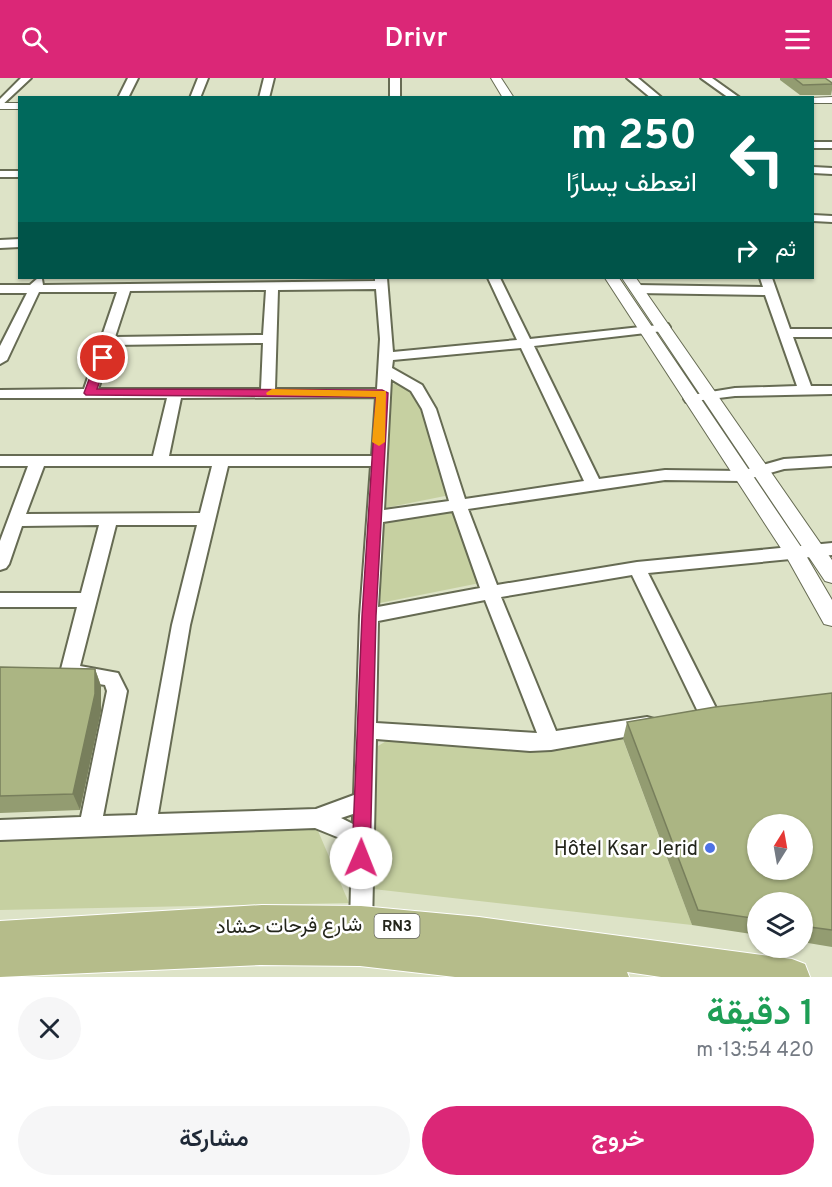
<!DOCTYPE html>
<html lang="ar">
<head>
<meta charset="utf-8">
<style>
  :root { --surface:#fff; --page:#f6f6f7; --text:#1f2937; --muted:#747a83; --accent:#db2777 }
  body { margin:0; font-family:Overpass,Vazirmatn,sans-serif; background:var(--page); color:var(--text); direction:rtl; height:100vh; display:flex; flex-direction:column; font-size:22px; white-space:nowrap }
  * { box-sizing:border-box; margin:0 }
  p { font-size:20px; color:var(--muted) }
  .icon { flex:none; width:33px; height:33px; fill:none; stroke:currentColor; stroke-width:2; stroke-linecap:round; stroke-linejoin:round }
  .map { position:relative; height:899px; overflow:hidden; direction:ltr }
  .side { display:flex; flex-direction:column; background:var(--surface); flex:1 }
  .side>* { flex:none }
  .hud { position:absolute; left:18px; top:18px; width:796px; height:183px; border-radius:0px; box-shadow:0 2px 4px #0004; direction:rtl; background:#00695c; color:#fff; overflow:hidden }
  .needle { width:39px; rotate:11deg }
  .tools { position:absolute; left:747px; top:736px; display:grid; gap:12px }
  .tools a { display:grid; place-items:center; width:66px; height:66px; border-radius:50%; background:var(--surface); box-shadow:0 2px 4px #0004; font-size:30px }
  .pin { position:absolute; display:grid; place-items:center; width:51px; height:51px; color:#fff; margin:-26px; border:3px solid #fff; border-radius:50%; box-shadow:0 2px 6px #0007 }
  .me { position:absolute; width:66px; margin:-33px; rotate:1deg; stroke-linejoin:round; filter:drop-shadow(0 0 4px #0008) }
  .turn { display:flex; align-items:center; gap:21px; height:126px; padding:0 18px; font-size:27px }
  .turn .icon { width:78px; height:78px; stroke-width:2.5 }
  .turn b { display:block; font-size:42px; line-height:51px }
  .then { display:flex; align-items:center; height:57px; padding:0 18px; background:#0003; gap:12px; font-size:22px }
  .round { display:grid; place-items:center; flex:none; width:63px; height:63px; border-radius:32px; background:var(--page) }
  .overview { display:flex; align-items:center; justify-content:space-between; height:102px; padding:0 18px }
  h1 { font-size:36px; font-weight:600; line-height:45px; color:#1e9e55 }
  .button { display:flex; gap:12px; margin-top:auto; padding:12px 18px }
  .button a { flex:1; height:69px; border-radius:36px; background:var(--accent); color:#fff; font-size:24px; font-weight:600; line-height:69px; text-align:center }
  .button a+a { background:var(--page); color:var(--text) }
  header { display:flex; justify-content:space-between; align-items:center; height:78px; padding:0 18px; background:var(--accent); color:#fff; font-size:27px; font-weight:600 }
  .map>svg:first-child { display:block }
</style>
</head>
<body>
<header><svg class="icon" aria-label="menu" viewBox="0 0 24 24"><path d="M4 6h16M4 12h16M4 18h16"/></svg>Drivr<svg class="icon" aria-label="search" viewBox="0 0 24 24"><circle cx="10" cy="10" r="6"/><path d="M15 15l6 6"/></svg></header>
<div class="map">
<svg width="832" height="899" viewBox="0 0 832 899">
  <rect width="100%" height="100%" fill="#dde3c7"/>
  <path fill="#c6d0a1" d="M397 302 410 309 419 323 450 417 385 430 387 318 390 309Z
    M456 429 480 505 380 525 384 440Z
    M393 659H622L692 847 373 811 378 668Z
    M315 746 349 825 0 832V757Z"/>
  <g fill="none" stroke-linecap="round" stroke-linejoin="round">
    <g stroke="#666b53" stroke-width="4">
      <path id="minor" d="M21 0H31L0 29V21Z
        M128 0H138L128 20H118Z
        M198 0H208L200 20H190Z
        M264 0H274L269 20H259Z
        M390 0H400V20H390Z
        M627 0H638L662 20H651Z
        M701 0H712L740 20H729Z
        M813 64H832V70H813Z
        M813 89 832 90V96L813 95Z
        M0 93H20V99H0Z
        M813 137 832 138V144L813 143Z
        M20 161V169L0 170V162Z
        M38 200 42 201 43 207 375 203V200H387L393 274 517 262 488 200H500L530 261 668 246 670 249 663 253 534 268 599 401 665 392 741 393 784 381 832 378V388L784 391 741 403 665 402 468 431 497 507 637 484 832 465V477L648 495 719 636 716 642 709 644 702 642 632 497 501 519 556 653 647 639 654 641 657 647 654 653 647 655 551 672 530 673 376 661 372 848 369 856 361 859 353 856 350 848 352 765 315 750 0 762V742L81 739 107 613 105 607 62 600 60 595 77 529H0V515H81L99 447 22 448 9 486 6 490 0 492V463L28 388H0V378H153L167 320H0V312L84 311 117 214H39L7 282 0 286V268L27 215H0V207H30ZM376 211 380 261 377 311H275L278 212ZM266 212 263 257 115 259 130 213ZM263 265 261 311H98L113 267ZM521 270 584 403 465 421 436 331 422 307 392 290 393 282ZM391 301 411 313 422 331 449 423 384 432ZM376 319 372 378H169L181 320ZM44 388H212L200 435 26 436ZM228 388H371L360 538 354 717 316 731 158 736 190 547ZM453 433 480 510 378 529 383 444ZM116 447H197L172 547 137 737 103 738 127 613 118 595 80 588ZM485 522 537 655 376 645 378 543ZM353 736V746L341 740Z
        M760 200H772L790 251H832V259H793L811 308H832V316L735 318 686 324 684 321 686 318 735 310 797 308 765 217 637 215 631 211 637 207 763 209Z"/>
    </g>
    <g stroke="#666b53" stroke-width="2">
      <path id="tertiary" d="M491 0H501L514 20H503Z
        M832 19V25H813V20H809Z
        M0 25H20V31H0Z
        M605 200H619L801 469 832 522V548L824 546 786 478Z
        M622 200H636L832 482V505L825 503Z"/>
    </g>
    <g stroke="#fff" stroke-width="2">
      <path id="primary" d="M262 827 361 828 479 839 792 881 805 886 810 899H661L627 894 629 899H455L360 888 260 887 0 899V843Z"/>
    </g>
    <use href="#minor" fill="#fff" fill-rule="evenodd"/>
    <use href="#tertiary" fill="#fff" fill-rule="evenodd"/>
    <use href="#primary" fill="#b5bc8a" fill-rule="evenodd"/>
  </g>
  <path fill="#939c71" d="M780 0H825L832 5V12L831 17H800L780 2Z
    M0 589 95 591 101 608V633L80 732 0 735Z
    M832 615V869L802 864V825H758V857L692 847 623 661 627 644Z"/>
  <path fill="#787f5c" d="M95 591 101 608V633L80 732 73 716Z"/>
  <path fill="#abb583" stroke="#787f5c" stroke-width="1.5" fill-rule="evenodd" d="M794 0H825L832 5V6L803 7Z
    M0 589 95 591V616L73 716 0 718Z
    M832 615V852L802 848V825H758V841L698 832 627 644 715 629ZM758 747H802V792H758Z"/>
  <path fill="#db2777" stroke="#8e194d" stroke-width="1.5" d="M103 277 108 280 97 311 382 312 388 315 376 538 370 780 368 786 361 789 355 786 352 780 362 538 376 319 86 317 84 315 97 280Z"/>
  <path fill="#f59e0b" d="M272 311 386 313 385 364 379 368 372 364 376 319 267 317 266 315Z"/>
  <circle fill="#4d72e5" stroke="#fff" stroke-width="2" cx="710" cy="770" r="6"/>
  <g text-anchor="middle" stroke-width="5" stroke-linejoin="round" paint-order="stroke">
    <rect fill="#fff" stroke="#65665f" stroke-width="1.5" x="374.5" y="836" width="45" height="24" rx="4.5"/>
    <g font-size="15" font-weight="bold" fill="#23251b">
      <text x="397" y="853">RN3</text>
    </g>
    <g font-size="20" fill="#23251b" stroke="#fff" text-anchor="end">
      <text x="698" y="777">Hôtel Ksar Jerid</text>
    </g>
    <g font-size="20" fill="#23251b" stroke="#fff">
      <text transform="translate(289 847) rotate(-1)" y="7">شارع فرحات حشاد</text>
    </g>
  </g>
</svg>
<div class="tools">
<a><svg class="needle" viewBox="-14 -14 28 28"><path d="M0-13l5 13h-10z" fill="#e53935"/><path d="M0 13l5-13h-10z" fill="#747a83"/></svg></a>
<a><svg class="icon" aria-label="layers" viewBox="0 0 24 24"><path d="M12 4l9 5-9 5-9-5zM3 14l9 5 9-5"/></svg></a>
</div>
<div class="pin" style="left:103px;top:280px;background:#d93025"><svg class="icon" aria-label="arrive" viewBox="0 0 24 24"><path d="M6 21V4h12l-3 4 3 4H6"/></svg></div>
<svg class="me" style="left:361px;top:780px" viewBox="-20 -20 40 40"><circle r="19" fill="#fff"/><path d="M0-13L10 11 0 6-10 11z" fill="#db2777"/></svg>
<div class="hud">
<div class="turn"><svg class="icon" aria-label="left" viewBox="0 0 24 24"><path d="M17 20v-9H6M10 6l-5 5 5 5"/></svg><div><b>250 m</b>انعطف يسارًا</div></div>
<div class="then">ثم<svg class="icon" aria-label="right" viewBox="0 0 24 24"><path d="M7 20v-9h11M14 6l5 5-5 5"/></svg></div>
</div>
</div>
<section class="side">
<div class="overview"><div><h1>1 دقيقة</h1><p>420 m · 13:54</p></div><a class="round"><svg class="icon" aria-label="close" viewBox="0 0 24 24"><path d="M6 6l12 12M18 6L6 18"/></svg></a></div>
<div class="button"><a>خروج</a><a>مشاركة</a></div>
</section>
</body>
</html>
